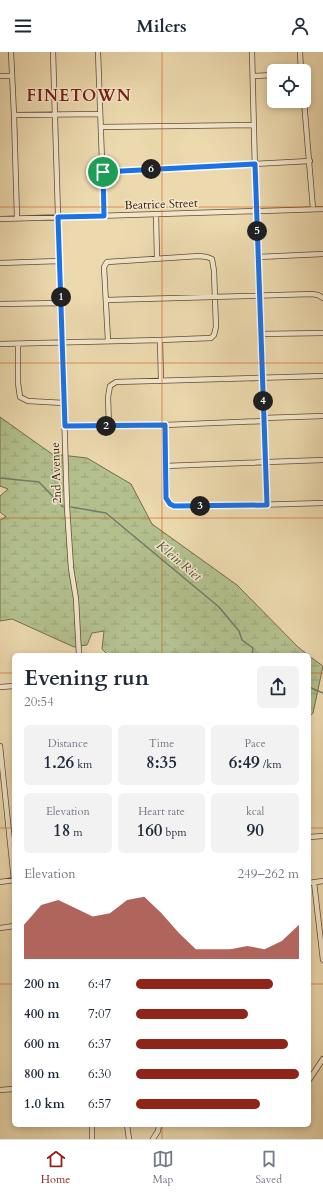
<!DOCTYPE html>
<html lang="en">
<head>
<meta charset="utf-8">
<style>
  :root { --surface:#fff; --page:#f2f2f3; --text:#1f2937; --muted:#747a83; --line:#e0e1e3; --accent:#8f2418 }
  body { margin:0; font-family:Cardo,serif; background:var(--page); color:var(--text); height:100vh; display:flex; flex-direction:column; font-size:15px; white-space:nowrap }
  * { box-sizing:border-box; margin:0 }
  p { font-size:13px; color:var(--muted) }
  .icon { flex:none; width:22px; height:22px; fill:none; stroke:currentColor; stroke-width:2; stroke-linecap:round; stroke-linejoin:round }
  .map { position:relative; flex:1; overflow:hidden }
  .drawer { position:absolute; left:12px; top:601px; width:299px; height:474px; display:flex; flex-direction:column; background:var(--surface); border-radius:6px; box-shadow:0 2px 6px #0003 }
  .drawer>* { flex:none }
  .controls { position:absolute; left:267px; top:12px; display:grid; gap:8px }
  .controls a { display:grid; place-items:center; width:44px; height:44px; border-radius:6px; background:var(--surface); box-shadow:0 2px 6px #0003; font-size:20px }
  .pin { position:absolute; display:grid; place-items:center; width:34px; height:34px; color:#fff; margin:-17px; border:2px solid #fff; border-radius:50%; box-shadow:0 1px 4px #0007 }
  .km { position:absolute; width:20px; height:20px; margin:-10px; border-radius:50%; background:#222; color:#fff; font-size:11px; line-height:20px; text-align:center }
  .round { display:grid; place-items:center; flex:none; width:42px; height:42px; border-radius:6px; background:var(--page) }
  .overview { display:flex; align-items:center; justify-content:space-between; height:68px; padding:0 12px }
  h1 { font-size:22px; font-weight:700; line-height:30px }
  .figures { display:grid; grid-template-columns:repeat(3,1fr); gap:6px; height:68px; padding:4px 12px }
  .figures div { display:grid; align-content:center; border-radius:6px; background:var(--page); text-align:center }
  .figures b { font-size:17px; font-weight:700 }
  .figures small { font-size:11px; font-weight:400 }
  .figures p { font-size:11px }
  .chart { height:112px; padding:8px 12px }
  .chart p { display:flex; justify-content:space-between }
  .chart svg { width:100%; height:72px; margin-top:4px; fill:var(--accent); opacity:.7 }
  ul { padding:0 12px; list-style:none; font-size:13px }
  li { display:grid; grid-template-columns:64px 48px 1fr; align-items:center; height:30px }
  li i { height:10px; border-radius:5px; background:var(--accent) }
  header { display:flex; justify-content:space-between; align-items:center; height:52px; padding:0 12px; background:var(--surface); font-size:18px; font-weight:700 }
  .dock { display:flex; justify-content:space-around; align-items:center; height:56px; border-top:1px solid var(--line); background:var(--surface); font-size:11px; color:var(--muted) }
  .dock a { display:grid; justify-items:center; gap:2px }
  .dock .active { color:var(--accent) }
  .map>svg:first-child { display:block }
  .wetland { fill:url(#wetland-marsh); stroke:#726f4f }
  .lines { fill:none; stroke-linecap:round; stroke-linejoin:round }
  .stream { stroke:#6f7c6b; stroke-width:1.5 }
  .street-casing { stroke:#5f4d38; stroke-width:6 }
  .street { stroke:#f3e6ca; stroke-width:4.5 }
  .route-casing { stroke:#fff; stroke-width:8 }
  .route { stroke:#1a73e8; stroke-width:5 }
  .grid { fill:none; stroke:#cc500d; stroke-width:1; stroke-opacity:0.55 }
  .labels { text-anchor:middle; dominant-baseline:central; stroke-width:3; stroke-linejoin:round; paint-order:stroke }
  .street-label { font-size:12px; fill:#301e10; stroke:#f3e6ca }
  .water-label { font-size:13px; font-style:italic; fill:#504d3e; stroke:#f3e6ca }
  .district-label { font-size:16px; font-weight:bold; letter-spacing:1px; fill:#7a1f14; stroke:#f3e6ca }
</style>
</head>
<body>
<header><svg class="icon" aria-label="menu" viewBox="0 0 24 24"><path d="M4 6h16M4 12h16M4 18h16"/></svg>Milers<svg class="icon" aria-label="person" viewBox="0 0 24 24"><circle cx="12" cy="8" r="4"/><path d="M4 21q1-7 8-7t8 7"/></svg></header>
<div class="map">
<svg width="323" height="1087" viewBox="0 0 323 1087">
  <defs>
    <pattern id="wetland-marsh" width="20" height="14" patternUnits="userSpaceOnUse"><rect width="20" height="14" fill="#b3c08e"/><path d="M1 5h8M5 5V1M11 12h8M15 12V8" fill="none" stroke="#9aa579"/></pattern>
  </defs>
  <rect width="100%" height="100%" fill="#ecd9ae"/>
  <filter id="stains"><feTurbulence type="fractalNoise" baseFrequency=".005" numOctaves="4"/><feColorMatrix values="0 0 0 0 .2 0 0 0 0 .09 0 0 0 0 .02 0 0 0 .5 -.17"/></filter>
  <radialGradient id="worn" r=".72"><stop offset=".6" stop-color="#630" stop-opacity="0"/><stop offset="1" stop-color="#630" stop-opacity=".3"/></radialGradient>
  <path class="wetland" d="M0,365L52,402L87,406L131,432L152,472L237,533L298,595L308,603H108L102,597L104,579L92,581L87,593L74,595L12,567L0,569V468L6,465L0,460V444L8,437L0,434Z
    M309,604L323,614L313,661L309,665Z"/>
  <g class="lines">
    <path class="stream" d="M0,426L39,430L63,455
      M71,455L106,461L219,555L239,579L242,588L253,596L252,603
      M309,635L323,641"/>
    <defs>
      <path id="street" d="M11,0L14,63L17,166
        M53,0L67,455L71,516L76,547L79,603
        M98,0L104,164
        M252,0L256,159L267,453
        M300,0L301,19
        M0,24H12
        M253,24L274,23
        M304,49L313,157
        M14,63L100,62
        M101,75L254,73
        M103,120L310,109
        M156,162L157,206
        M0,167L323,157
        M258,205L323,202
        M0,211L59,209
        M106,248L312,242L318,243L323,246
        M0,252L61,251
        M261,282L323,281
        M160,288L161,328
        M0,292L160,288L211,286L214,283L216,275L214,219L212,207L207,205L199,204L107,210L104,215L108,289
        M18,292V331L20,345L28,349L64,351
        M264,366L323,364
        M165,373L167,446L170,452L181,455L323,451
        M65,374L165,373L264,369
        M109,374L108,345L110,334L116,330L323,324
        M165,414L323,408
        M0,635L14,634
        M0,694L14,828L0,830
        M309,785L323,784
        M314,830L323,908
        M309,831L323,829
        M0,876L14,874
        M309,1028L323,1007
        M0,1038L14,1037
        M92,1073V1087
        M127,1073L129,1087
        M153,1087L158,1079L159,1073"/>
    </defs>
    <use href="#street" class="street-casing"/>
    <use href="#street" class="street"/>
  </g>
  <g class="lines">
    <defs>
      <path id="route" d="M255,112L267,453L174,454L170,452L166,446L165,373L65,374L58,165L104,164L103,120Z"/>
    </defs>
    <use href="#route" class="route-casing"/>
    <use href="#route" class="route"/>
  </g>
  <path class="grid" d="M162,0V603M0,155H323M0,311H323M0,466H323M0,621H14M309,621H323M0,776H14M309,776H323M0,932H14M309,932H323M162,1073V1087"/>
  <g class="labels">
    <g class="street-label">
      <text transform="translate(161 152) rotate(-2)">Beatrice Street</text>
      <text transform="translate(56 421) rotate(-92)">2nd Avenue</text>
    </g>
    <g class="water-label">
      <text transform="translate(179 509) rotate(40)">Klein Riet</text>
    </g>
    <g class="district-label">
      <text x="79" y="44">FINETOWN</text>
    </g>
  </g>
  <rect width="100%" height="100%" filter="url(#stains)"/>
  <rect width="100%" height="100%" fill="url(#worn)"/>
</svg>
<div class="controls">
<a><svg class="icon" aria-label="locate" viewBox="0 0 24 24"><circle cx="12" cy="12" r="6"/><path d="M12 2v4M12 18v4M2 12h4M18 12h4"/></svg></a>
</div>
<div class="pin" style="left:103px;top:120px;background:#1e9e55"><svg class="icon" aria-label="arrive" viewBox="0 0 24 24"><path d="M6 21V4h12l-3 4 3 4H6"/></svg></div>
<b class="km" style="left:61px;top:245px">1</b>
<b class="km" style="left:106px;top:374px">2</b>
<b class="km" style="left:200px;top:454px">3</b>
<b class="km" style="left:263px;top:349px">4</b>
<b class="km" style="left:257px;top:179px">5</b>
<b class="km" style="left:151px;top:117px">6</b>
<section class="drawer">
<div class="overview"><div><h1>Evening run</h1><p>20:54</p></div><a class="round"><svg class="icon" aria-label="share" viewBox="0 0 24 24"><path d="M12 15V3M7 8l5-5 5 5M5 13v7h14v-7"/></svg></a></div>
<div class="figures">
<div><p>Distance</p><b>1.26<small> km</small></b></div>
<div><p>Time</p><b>8:35</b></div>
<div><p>Pace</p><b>6:49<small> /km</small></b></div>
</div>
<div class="figures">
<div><p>Elevation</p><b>18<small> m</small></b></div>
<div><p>Heart rate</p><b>160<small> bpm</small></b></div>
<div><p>kcal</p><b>90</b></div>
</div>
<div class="chart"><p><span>Elevation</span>249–262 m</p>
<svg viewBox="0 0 160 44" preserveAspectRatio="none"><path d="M0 44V23L10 11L20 8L30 13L40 18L50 16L60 8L70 6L80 16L90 28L100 38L110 38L120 38L130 36L140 38L150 33L160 23V44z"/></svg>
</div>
<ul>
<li><b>200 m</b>6:47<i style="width:84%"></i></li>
<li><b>400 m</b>7:07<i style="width:69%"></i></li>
<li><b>600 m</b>6:37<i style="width:93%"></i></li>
<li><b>800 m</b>6:30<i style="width:100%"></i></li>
<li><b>1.0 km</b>6:57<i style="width:76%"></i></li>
</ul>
</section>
</div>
<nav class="dock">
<a class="active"><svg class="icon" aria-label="home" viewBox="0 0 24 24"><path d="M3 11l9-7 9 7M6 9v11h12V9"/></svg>Home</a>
<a><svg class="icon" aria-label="map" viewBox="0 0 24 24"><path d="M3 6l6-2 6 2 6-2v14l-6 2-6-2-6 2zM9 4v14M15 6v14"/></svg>Map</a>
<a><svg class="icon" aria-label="saved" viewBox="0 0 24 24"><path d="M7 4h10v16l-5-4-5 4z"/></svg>Saved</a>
</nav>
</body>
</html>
